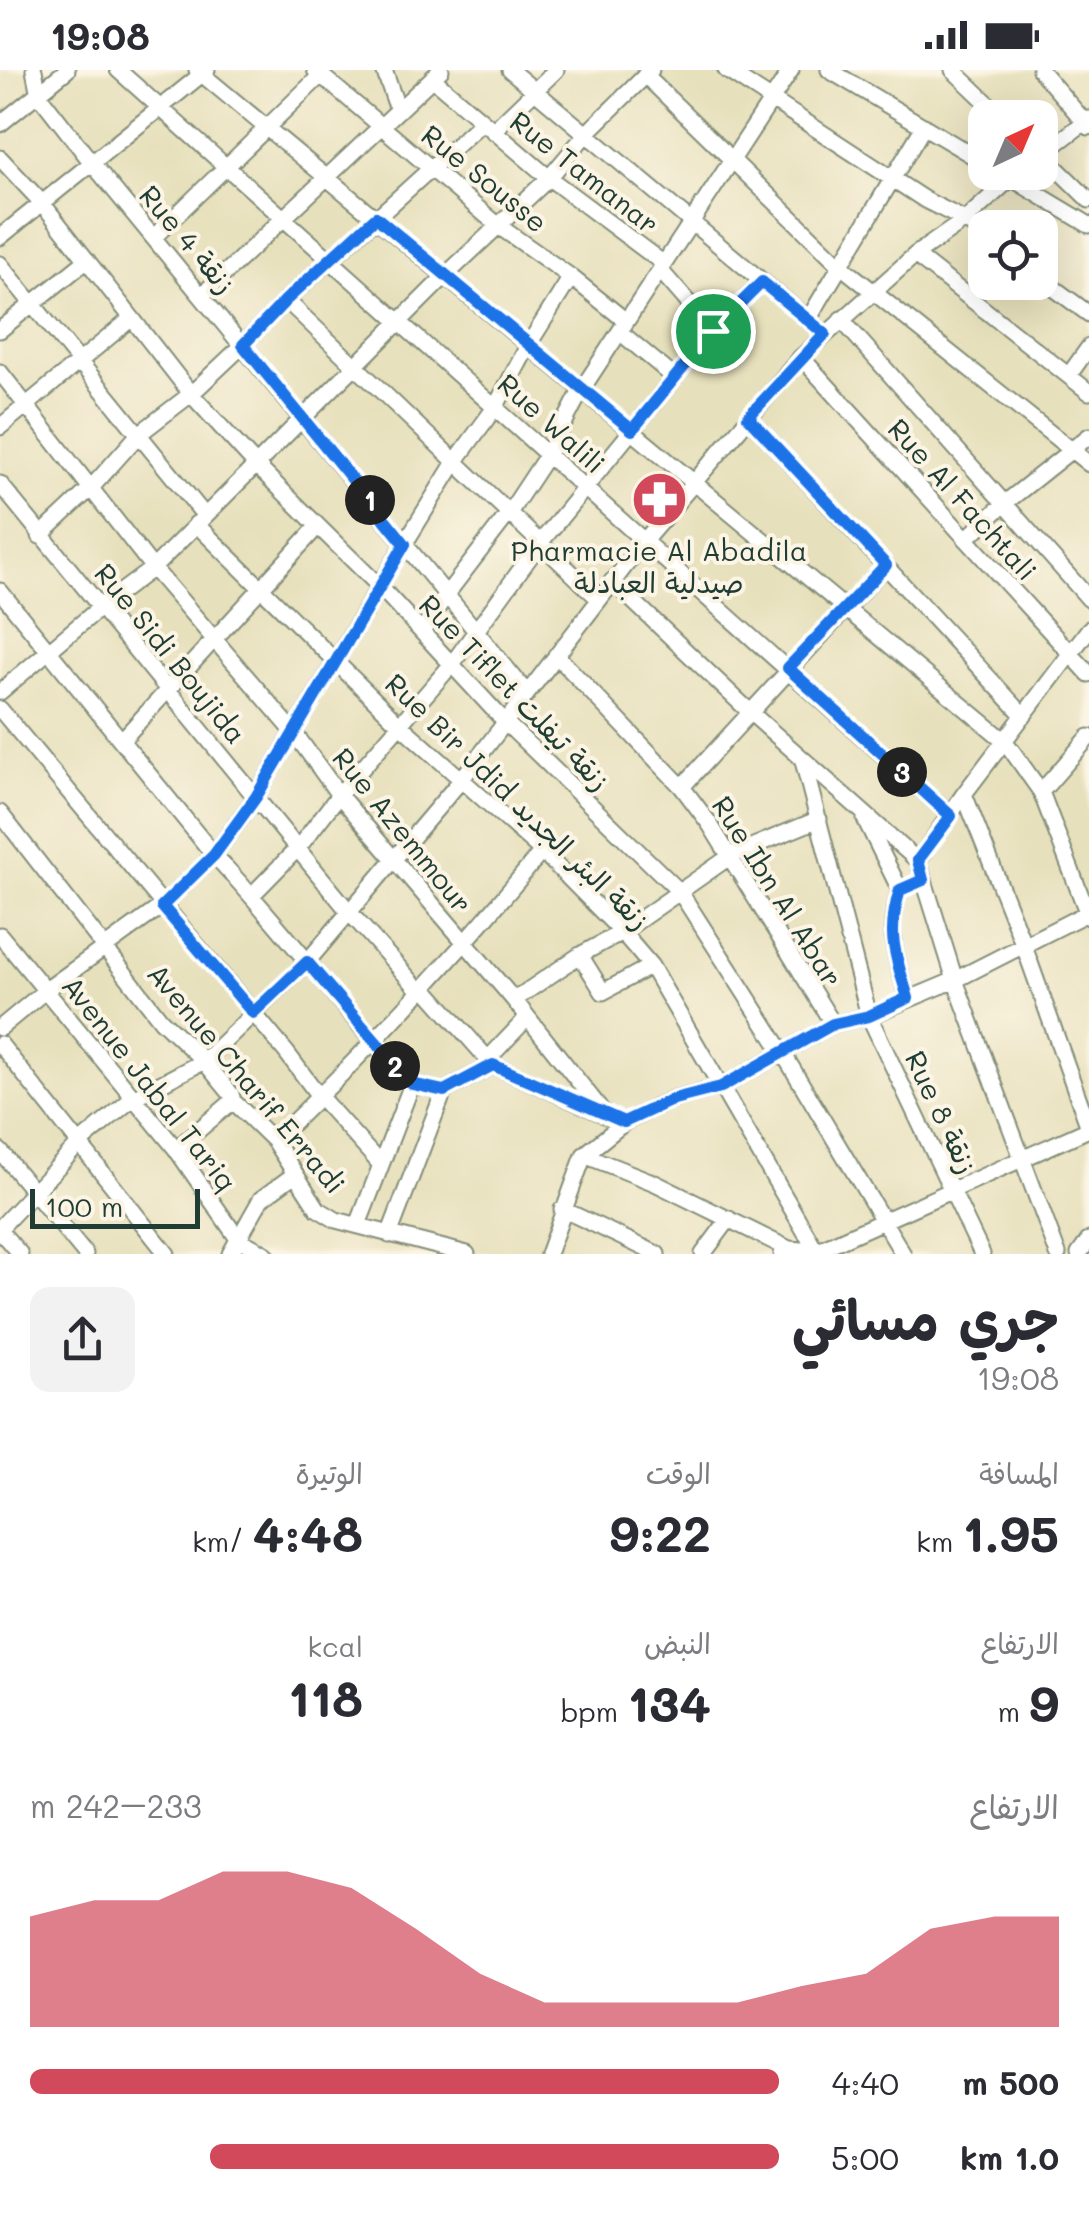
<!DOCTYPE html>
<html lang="ar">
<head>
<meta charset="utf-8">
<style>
  :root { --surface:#fff; --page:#f2f2f3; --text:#2b2b33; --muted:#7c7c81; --accent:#d1495b }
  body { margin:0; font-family:Mali,"Playpen Sans Arabic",sans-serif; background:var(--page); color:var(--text); direction:rtl; height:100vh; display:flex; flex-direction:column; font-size:38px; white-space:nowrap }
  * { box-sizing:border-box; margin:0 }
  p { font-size:32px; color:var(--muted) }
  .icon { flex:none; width:55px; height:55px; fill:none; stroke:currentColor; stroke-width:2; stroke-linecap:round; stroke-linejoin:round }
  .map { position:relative; height:1184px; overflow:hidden; direction:ltr }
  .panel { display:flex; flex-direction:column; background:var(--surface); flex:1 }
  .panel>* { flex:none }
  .needle { width:65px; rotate:44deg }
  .buttons { position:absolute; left:968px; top:30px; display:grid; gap:20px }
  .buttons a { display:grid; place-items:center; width:90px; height:90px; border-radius:20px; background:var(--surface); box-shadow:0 10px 40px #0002; font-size:50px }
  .scale { position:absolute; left:30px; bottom:25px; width:170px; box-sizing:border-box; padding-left:10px; border:5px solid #1f3d34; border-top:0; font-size:28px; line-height:35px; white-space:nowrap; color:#1f3d34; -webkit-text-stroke:8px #fcf5e5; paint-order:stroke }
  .pin { position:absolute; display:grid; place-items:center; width:85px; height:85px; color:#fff; margin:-42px; border:5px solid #fff; border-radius:50%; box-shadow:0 2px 10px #0007 }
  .km { position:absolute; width:50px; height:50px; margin:-25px; border-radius:50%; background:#222; color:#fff; font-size:28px; line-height:50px; text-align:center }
  .round { display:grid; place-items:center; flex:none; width:105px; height:105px; border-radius:20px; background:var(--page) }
  .head { display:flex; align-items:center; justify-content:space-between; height:170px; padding:0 30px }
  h1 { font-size:55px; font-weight:700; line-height:75px }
  .metrics { display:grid; grid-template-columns:repeat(3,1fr); gap:15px; height:170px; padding:10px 30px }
  .metrics div { display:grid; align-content:center }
  .metrics b { font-size:50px; font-weight:700 }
  .metrics small { font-size:28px; font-weight:400 }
  .metrics p { font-size:28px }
  .chart { height:280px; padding:20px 30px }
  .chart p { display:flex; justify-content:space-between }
  .chart svg { width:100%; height:180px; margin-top:10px; fill:var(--accent); opacity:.7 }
  ul { padding:0 30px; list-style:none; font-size:32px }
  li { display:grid; grid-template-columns:160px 120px 1fr; align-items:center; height:75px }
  li i { height:25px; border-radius:12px; background:var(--accent) }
  .status { display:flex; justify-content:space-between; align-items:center; height:70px; padding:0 50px; background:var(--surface); direction:ltr }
  .status svg { height:28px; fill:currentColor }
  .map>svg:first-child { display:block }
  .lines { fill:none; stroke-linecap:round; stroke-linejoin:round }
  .minor-casing { stroke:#838e78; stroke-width:19 }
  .minor { stroke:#fff; stroke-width:15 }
  .route-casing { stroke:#fff; stroke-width:20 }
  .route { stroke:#1a73e8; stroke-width:12 }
  .labels { text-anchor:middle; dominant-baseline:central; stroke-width:8; stroke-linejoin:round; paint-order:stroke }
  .street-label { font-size:28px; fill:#1f3d34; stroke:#fcf5e5 }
  .poi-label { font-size:28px; fill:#1f3d34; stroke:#fcf5e5 }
</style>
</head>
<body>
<div class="status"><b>19:08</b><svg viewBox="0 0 49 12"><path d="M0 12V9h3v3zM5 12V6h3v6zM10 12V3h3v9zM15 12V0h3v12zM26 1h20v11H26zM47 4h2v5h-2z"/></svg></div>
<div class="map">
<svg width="1089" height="1184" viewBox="0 0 1089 1184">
  <rect width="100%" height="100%" fill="#fcf5e5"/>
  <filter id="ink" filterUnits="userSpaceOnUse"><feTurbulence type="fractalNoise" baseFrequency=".01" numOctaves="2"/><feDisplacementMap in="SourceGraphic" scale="20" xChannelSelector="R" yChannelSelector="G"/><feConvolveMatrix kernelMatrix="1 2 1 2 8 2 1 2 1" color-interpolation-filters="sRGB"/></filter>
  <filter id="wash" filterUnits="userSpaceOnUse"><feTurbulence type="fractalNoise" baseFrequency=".0048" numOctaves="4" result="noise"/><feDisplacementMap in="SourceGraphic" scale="40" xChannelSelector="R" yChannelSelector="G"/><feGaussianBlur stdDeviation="2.25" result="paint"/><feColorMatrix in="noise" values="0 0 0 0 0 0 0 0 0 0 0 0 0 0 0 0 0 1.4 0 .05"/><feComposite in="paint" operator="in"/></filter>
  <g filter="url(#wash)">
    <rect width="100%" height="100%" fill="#e7e0bc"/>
  </g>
  <g filter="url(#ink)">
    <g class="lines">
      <defs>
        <path id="minor" d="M34,0L39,25L92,93L526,622
          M118,0L951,746
          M197,0L1005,671L1041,722L1089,847
          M315,0L500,157L571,207L626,251
          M384,0L398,40
          M510,0L825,264
          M726,0L925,130L965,150L985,165
          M829,0L985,93
          M953,0L1003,48
          M1040,0L1089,57
          M645,5L841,196L1089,394
          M432,8L549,108L664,194
          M0,54L67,0
          M493,61L556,0
          M1040,82L1089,130
          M1040,86L1089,49
          M0,88L43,134L191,324L256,395L381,518L505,652L680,822L783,983L903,1184
          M1001,102L1089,155
          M0,167L207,0
          M154,167L321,5
          M915,185L1089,322
          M0,194L205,446
          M660,200L713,261
          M1040,208L1089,244
          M202,225L441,0
          M286,230L599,529
          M841,249L1089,529
          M808,250L924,56
          M0,260L87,190
          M620,262L675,308
          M801,287L1089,604
          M0,302L153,498L293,661L339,725L514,930L606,1046L625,1052
          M1069,305L1089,277
          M748,347L1024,646
          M0,357L132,248
          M0,414L350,843L420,921
          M196,454L399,654L542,781L622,862L651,896L818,1184
          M40,466L91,418L139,364L191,324L243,275L286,230L481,53
          M966,469L1005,433L1089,366
          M612,511L751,643L918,791L955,910L1058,1184
          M0,521L214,785C284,858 343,940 412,1014
          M422,562L446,525L509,443L548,384L582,319L791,0
          M556,585L682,717L709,753L833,954
          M0,622L102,536L153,498L446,205L549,108L586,64L651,0
          M0,639L286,982L319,1026L381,1095
          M122,670L317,457
          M803,691L869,946L982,1184
          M682,717L886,495
          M1041,722L1089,667
          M964,724L1024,876L1089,1058
          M0,743L161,950L204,991L231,1024L233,1031L274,1071L318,1139L336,1150L467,1184
          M865,749L900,820C885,865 896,885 908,929
          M918,791L964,724L1089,559
          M252,825L298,778L339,725L452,594L540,473L713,261L762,212
          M0,865L176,1079L238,1169L266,1184
          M580,885L603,922L651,896
          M424,917L493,995L603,1044
          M514,930L580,885L622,862L732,785L819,749
          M0,958L46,920L162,836L214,785L256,727L405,473L455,392L496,336L529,274L571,207
          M0,974L167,1184
          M488,989L527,948
          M412,1014L444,1021L493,995
          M274,1071C370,978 458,885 542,781
          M176,1079L233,1031
          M0,1081L85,1184
          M584,1085L655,1113L789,1179
          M562,1139L657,1184
          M358,1155L412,1014
          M0,1158L81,1072L133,1028L204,991L307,892L461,710L645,470L801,287L915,185L965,150L1018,102
          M0,1161L20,1184
          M389,1165L444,1021
          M230,1184L261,1129L295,1104
          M548,1184L584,1085L625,1052L673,1029L721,1017L833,954L869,946L955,910L1089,842
          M703,1184L729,1149
          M782,1184L789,1179L816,1181L1089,1059
          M1079,1184L1089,1170"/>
      </defs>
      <use href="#minor" class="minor-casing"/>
      <use href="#minor" class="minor"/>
    </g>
  </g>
  <g class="lines" filter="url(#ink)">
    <defs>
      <path id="route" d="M376,147L632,360L713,261L762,212L825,264L748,347L886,495L788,598L951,746L918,790L923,810L900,820C886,865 895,884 908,928L869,946L833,954L721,1017L674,1029L624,1052L493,995L444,1021L412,1014L307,892L253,943L162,836L214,785L256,727L405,474L243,275L286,230Z"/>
    </defs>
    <use href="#route" class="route-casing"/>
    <use href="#route" class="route"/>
  </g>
  <defs>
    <symbol id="pharmacy-disc" viewBox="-11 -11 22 22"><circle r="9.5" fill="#d1495b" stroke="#fcf5e5"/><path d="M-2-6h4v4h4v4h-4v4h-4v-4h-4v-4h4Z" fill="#fff"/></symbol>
  </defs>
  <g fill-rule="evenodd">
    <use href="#pharmacy-disc" x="628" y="398" width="63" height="63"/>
  </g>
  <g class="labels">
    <g class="street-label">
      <text transform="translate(585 102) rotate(38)">Rue Tamanar</text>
      <text transform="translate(485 108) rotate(39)">Rue Sousse</text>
      <text transform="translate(188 169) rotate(50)">Rue 4 زنقة</text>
      <text transform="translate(552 353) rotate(42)">Rue Walili</text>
      <text transform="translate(963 429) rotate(48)">Rue Al Fachtali</text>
      <text transform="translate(171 583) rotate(51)">Rue Sidi Boujida</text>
      <text transform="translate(515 622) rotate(46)">Rue Tiflet زنقة تيفلت</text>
      <text transform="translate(518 731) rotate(44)">Rue Bir Jdid زنقة البئر الجديد</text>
      <text transform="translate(403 760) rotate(51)">Rue Azemmour</text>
      <text transform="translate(778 821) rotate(58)">Rue Ibn Al Abar</text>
      <text transform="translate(247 1008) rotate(50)">Avenue Charif Erradi</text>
      <text transform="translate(150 1013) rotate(52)">Avenue Jabal Tariq</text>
      <text transform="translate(942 1042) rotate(65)">Rue 8 زنقة</text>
    </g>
    <g class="poi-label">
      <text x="659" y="480">Pharmacie Al Abadila<tspan x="659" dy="32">صيدلية العبادلة</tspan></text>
    </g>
  </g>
</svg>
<div class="buttons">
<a><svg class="needle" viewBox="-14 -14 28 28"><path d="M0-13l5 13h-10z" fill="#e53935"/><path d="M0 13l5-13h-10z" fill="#7c7c81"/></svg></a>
<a><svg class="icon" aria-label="locate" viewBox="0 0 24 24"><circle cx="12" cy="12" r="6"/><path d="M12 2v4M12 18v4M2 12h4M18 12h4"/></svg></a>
</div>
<div class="scale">100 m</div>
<div class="pin" style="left:713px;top:261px;background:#1e9e55"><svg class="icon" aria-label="arrive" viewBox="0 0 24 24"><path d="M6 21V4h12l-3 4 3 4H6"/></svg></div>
<b class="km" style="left:370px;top:430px">1</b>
<b class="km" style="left:395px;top:996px">2</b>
<b class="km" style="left:902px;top:702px">3</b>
</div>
<section class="panel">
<div class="head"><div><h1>جري مسائي</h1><p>19:08</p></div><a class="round"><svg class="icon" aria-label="share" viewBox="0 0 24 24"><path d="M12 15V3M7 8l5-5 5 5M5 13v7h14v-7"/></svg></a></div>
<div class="metrics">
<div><p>المسافة</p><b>1.95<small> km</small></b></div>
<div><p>الوقت</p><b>9:22</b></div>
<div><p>الوتيرة</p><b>4:48<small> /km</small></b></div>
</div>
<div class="metrics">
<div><p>الارتفاع</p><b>9<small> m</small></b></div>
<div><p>النبض</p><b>134<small> bpm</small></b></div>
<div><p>kcal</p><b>118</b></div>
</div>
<div class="chart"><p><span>الارتفاع</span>233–242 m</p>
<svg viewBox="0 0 160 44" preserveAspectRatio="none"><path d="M0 44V17L10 13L20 13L30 6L40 6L50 10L60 20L70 31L80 38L90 38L100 38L110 38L120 34L130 31L140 20L150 17L160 17V44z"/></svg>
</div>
<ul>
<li><b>500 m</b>4:40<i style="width:100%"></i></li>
<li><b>1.0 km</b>5:00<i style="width:76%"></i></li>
</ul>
</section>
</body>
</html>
